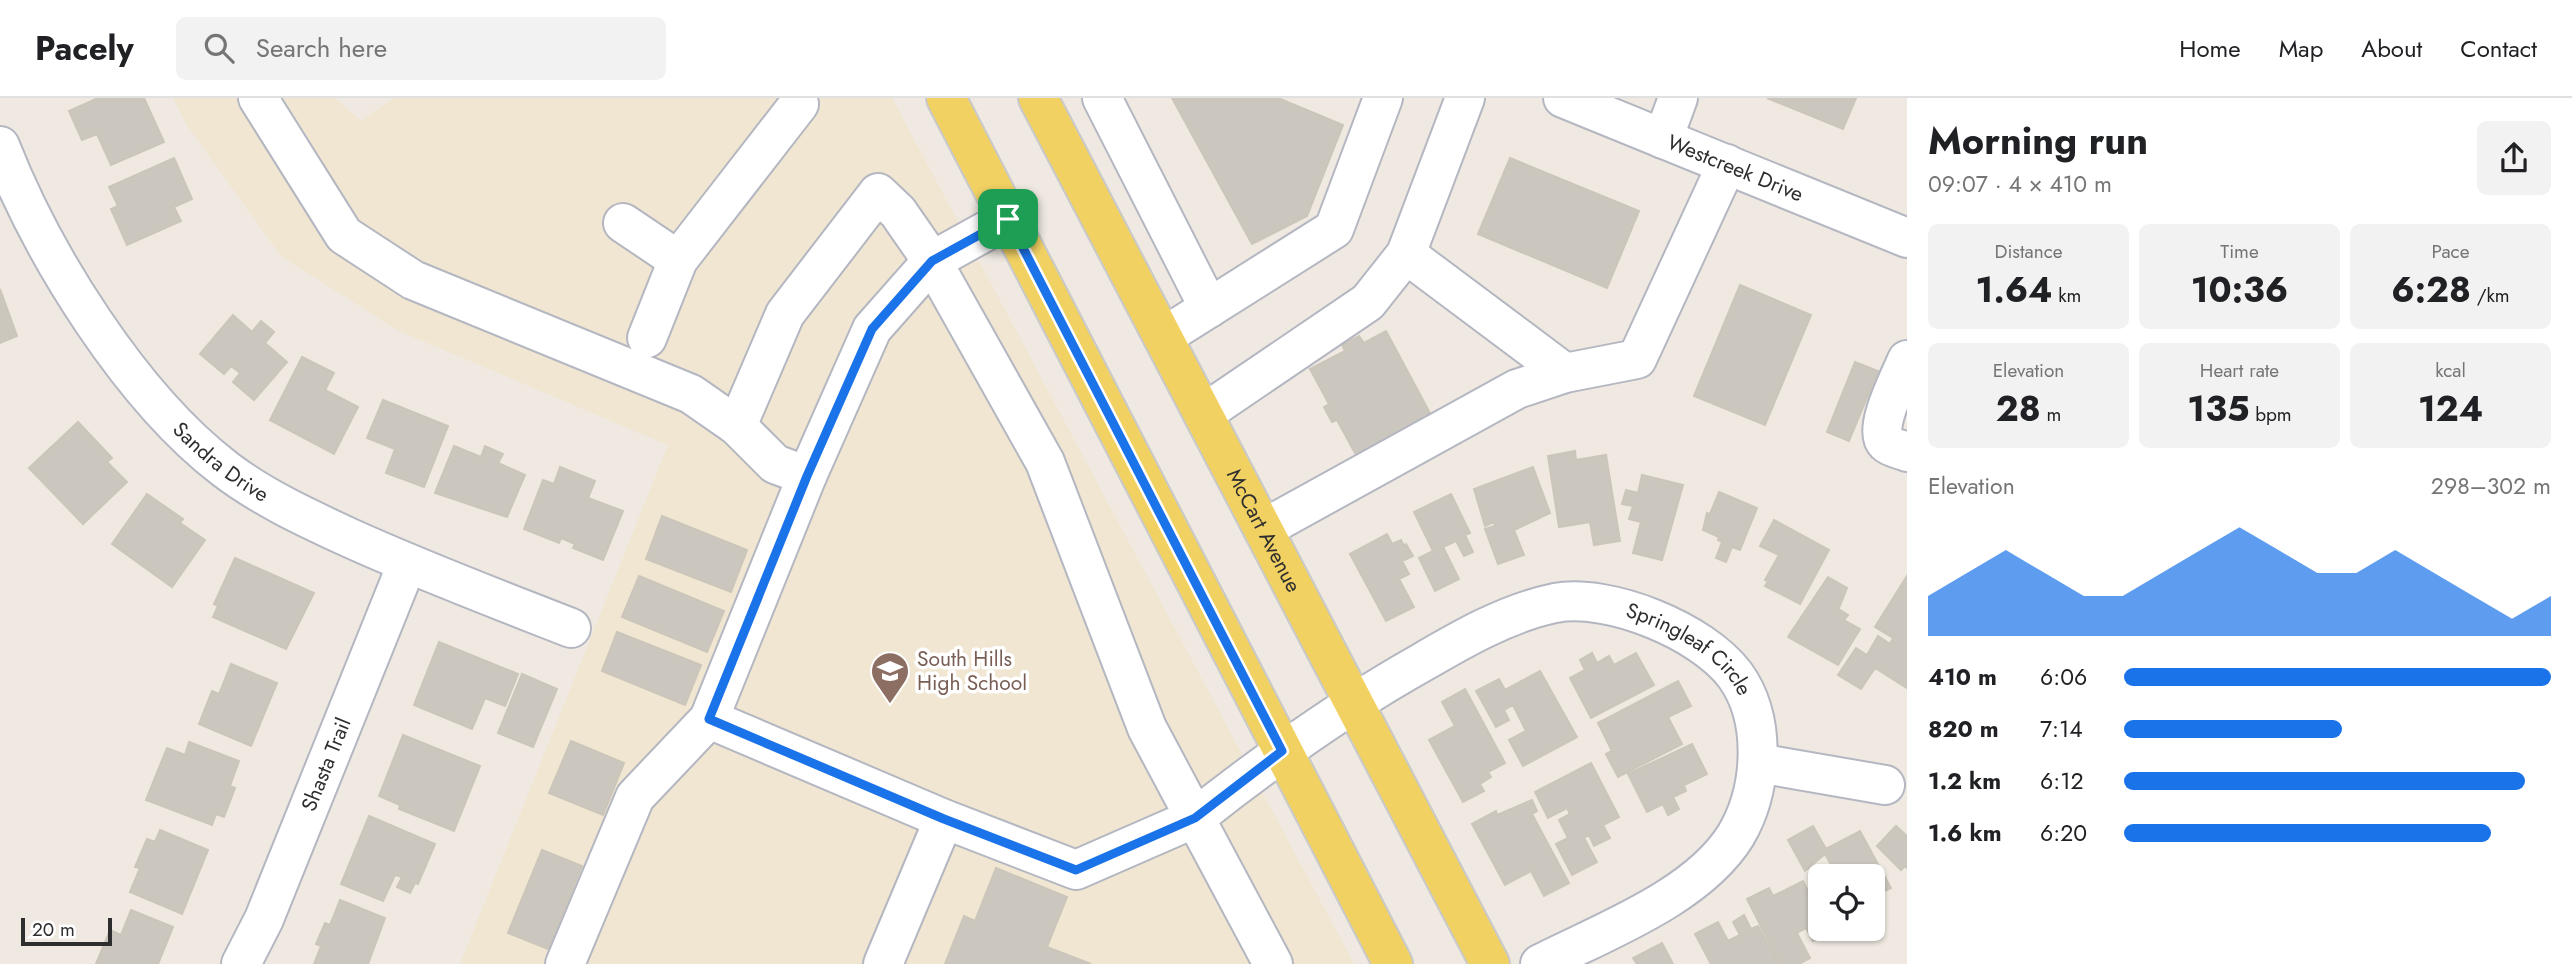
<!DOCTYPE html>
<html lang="en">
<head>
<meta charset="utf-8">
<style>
  :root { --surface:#fff; --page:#f2f2f2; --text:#202124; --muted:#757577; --line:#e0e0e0; --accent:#1a73e8 }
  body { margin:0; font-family:Jost,sans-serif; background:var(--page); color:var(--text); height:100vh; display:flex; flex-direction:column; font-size:26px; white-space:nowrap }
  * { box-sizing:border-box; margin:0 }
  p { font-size:23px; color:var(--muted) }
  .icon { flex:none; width:38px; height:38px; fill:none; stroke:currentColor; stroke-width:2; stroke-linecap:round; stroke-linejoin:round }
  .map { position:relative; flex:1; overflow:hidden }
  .side { display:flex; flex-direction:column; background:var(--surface); width:665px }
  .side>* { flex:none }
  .controls { position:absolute; left:1808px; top:766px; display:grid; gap:14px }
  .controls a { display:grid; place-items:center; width:77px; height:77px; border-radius:10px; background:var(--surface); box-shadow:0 2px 5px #0004; font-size:35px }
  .scale { position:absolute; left:21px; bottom:18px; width:91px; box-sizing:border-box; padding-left:7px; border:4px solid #2e2e2e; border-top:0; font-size:19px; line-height:24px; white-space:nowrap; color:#2e2e2e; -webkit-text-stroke:5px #fff; paint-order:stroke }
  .pin { position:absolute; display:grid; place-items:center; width:60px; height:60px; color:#fff; margin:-30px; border-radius:14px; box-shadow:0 4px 10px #0006 }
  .round { display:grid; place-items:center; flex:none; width:74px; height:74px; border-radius:10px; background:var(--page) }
  .overview { display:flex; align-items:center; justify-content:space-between; height:119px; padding:0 21px }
  h1 { font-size:38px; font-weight:700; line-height:52px }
  .metrics { display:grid; grid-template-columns:repeat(3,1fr); gap:10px; height:119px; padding:7px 21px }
  .metrics div { display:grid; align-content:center; border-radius:10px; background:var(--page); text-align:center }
  .metrics b { font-size:35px; font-weight:700 }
  .metrics small { font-size:19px; font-weight:400 }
  .metrics p { font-size:19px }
  .chart { height:196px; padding:14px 21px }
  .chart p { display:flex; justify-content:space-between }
  .chart svg { width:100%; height:126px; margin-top:7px; fill:var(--accent); opacity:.7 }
  ul { padding:0 21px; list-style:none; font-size:23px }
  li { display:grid; grid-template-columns:112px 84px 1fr; align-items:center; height:52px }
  li i { height:18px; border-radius:9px; background:var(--accent) }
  header { display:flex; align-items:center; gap:42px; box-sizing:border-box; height:98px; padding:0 35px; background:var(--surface); border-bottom:2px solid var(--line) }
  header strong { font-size:33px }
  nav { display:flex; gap:38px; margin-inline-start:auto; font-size:24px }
  .search { width:490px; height:63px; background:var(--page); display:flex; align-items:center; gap:18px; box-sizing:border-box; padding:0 24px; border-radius:10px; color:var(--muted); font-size:26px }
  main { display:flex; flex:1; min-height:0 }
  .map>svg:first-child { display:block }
  .education { fill:#f0e6d1 }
  .building { fill:#cbc7bf; stroke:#cbc5ba; stroke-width:2 }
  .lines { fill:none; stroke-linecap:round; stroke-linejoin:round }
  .minor-casing { stroke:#b4b7c1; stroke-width:42 }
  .major-casing { stroke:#c9c9c9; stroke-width:42 }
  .minor { stroke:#fff; stroke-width:38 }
  .major { stroke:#f2d163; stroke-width:38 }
  .route-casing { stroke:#fff; stroke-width:14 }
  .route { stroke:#1a73e8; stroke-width:9 }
  .labels { text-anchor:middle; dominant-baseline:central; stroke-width:7; stroke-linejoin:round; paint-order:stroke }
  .street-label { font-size:21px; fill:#2e2e2e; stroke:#fff }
  .education-label { font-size:21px; fill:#785e54; stroke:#fff; text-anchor:start }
</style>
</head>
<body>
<header>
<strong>Pacely</strong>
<div class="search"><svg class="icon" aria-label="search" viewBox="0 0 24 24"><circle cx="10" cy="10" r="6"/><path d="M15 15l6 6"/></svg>Search here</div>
<nav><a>Home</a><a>Map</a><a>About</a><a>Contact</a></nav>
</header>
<main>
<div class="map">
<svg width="1907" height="866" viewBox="0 0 1907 866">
  <rect width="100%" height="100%" fill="#efe9e1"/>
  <path class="education" d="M173,0H335L361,23L394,0H892L1354,866H460L668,347L399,233L281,158L186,26Z"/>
  <path class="building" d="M98,0H144L164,44L111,67L97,36L82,42L69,13Z
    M1172,0H1278L1343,27L1307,118L1252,146Z
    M1767,0H1856L1843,31Z
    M174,60L192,101L174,109L181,123L127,147L111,111L118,108L109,89Z
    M1510,60L1639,113L1607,190L1478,136Z
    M1740,187L1811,217L1765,327L1694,298Z
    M0,191L17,238L0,245Z
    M233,217L252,234L261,223L274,234L265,245L287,264L254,302L233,284L240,275L231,268L224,276L200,256Z
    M1386,233L1431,317L1356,357L1337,322L1332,324L1324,309L1329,306L1310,271L1345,253L1342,247L1359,238L1364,245Z
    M302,259L334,275L325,292L358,309L334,356L270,322Z
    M1855,264L1878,273L1849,343L1827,334Z
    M383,302L448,328L424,389L386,375L395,351L367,340Z
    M78,324L112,360L107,364L127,384L83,426L29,370Z
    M454,348L481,359L485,348L503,356L498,365L525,377L507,419L435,395Z
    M1575,353L1576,362L1606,357L1620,443L1594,447L1590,424L1559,429L1548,358Z
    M560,369L595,383L588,400L623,413L603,462L573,450L575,446L561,440L559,445L524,431L543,382L554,386Z
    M1533,369L1550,415L1514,432L1524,457L1498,466L1485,431L1495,428L1494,424L1485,428L1474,391Z
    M1642,377L1683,387L1662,462L1633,455L1641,424L1629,421L1633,408L1622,406L1626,392L1638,395Z
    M1719,394L1757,410L1740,452L1732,449L1726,464L1716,460L1722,444L1718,442L1719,439L1703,432L1707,415L1710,416Z
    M147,396L183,421L180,425L205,442L172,489L112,446Z
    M1451,396L1470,435L1465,437L1473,454L1464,458L1456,443L1443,449L1459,481L1435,493L1419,460L1433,453L1414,414Z
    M662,418L747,452L731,494L646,461Z
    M1774,422L1829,452L1800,506L1765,488L1768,483L1765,482L1779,457L1760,448Z
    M1387,436L1392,446L1401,442L1404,448L1406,446L1413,458L1402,463L1409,476L1399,481L1414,509L1386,523L1350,456Z
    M235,460L314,495L286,551L213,519L218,508L214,506Z
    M639,478L724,513L707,554L622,519Z
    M1907,478V590L1875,570L1861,591L1838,577L1856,550L1867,557L1878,538L1890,546L1893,540L1875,529Z
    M1828,479L1847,490L1837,515L1840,512L1848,517L1844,522L1860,531L1838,567L1788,539Z
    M617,534L701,567L685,607L602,573Z
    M439,544L518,576L505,608L485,600L472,631L414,607Z
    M1592,555L1597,565L1609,558L1614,567L1636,555L1654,587L1591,620L1570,580L1585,572L1580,562Z
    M231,566L277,585L251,648L199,626L212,593L219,596Z
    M1540,573L1577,639L1523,668L1509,642L1526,633L1513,607L1504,612L1509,622L1496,629L1476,593L1499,581L1505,592Z
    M522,576L557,591L533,649L498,635Z
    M1678,583L1691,608L1668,619L1682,646L1618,679L1606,656L1612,653L1598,625Z
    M1465,591L1505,665L1488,674L1491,679L1480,686L1484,693L1463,704L1429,642L1455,628L1442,604Z
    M403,637L480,668L454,733L399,711L400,707L379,698Z
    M571,643L624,665L603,717L549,695Z
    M189,644L239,663L230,688L235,690L224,719L216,716L212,727L146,702L167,650L185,657Z
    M1692,646L1707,676L1684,687L1686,693L1673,699L1679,711L1668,717L1663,706L1647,714L1628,676Z
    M1591,665L1619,719L1603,727L1610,740L1594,748L1589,737L1584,740L1597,764L1572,777L1556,746L1568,740L1559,722L1570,716L1567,710L1548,720L1535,694Z
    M1532,702L1537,713L1532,716L1569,785L1544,798L1531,773L1505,787L1472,726L1496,713L1497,717Z
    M369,718L435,746L418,786L415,785L410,795L397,789L402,779L395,777L383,803L341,786Z
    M1813,728L1826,751L1860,733L1891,790L1872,799V779H1838L1825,756L1805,773L1788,742Z
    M1896,728L1907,738V770L1905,768L1901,772L1877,748Z
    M160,732L208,752L182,816L130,794L140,770L135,769L147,741L155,744Z
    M542,752L582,768L548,851L508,835Z
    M996,770L1067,799L1047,849L1091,866H945L964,818L975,823Z
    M1803,783L1820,817V831H1827L1829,834L1813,843L1806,830L1797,835L1810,860L1799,866H1780L1747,801L1769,790L1773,798Z
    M340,802L385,820L368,866H314L321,848L316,846L325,825L330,827Z
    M131,812L173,829L158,866H96L110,832L121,837Z
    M1744,817L1751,831L1758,828L1778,866H1711L1695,836L1718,824L1728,843L1740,837L1733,824Z
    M1662,845L1673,866H1637L1633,860Z"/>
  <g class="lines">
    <defs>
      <g id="minor">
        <path d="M258,0L344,137L413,182L691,296L737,328L775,366L807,378L709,621L635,699L565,866"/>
        <path d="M1102,0L1209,210"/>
        <path id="s1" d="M1563,0L1907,140"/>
        <path d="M1663,41L1678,0"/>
        <path id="s2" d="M0,48C43,158 131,299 225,371C263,400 307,420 350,440C423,473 497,501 571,530"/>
        <path d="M623,125L678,162"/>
        <path d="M1406,156L1565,275"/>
        <path d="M1163,239L1334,131L1383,0"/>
        <path d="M647,240L678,162L799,6"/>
        <path d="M1907,262C1900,279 1872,332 1886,345C1891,350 1901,351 1907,354"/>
        <path d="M1203,316L1368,204L1406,156L1465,0"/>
        <path d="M807,378L872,231L932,163L1008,121"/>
        <path d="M1263,431L1517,291L1565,275L1637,261L1727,66"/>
        <path d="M709,621L944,721L1076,772L1195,720L1147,630L1045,364L932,163L898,114L878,95L785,216L737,328"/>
        <path d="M1758,665L1885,687"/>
        <path id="s3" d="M241,866L264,821L407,466"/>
        <path d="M883,866L944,721"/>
        <path id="s4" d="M1273,866L1195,720C1267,663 1341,610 1421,565C1462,541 1507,515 1555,505C1609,495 1702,533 1735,577C1767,621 1763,691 1736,737C1698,799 1603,834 1540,866"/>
      </g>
      <g id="major">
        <path d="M946,0L1393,866"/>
        <path id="s5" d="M1038,0L1490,866"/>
      </g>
    </defs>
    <use href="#minor" class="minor-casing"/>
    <use href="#major" class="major-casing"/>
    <use href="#minor" class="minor"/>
    <use href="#major" class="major"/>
  </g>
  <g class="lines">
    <defs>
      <path id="route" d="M1008,121L1282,653L1195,720L1076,772L944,721L709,621L807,378L872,231L932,163Z"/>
    </defs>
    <use href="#route" class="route-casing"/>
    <use href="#route" class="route"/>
  </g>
  <defs>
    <symbol id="school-pin" viewBox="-11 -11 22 30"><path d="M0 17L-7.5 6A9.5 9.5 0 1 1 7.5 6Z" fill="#8d6e63" stroke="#fff"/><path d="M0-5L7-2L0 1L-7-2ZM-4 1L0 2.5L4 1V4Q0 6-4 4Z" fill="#fff"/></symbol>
  </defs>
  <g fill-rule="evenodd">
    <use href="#school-pin" x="868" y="551" width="44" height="60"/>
  </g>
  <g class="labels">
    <g class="street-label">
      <text stroke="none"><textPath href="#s1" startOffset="186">Westcreek Drive</textPath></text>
      <text stroke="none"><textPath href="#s2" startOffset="390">Sandra Drive</textPath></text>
      <text stroke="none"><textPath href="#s5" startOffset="488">McCart Avenue</textPath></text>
      <text stroke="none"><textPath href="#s4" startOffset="735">Springleaf Circle</textPath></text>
      <text stroke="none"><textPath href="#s3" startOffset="217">Shasta Trail</textPath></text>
    </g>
    <g class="education-label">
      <text x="917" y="561">South Hills<tspan x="917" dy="24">High School</tspan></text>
    </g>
  </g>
</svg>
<div class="controls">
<a><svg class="icon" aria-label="locate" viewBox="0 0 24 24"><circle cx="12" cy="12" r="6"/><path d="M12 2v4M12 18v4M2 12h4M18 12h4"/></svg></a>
</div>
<div class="scale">20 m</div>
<div class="pin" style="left:1008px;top:121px;background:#1e9e55"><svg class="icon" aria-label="arrive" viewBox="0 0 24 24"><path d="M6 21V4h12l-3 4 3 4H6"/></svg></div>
</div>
<section class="side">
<div class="overview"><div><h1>Morning run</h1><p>09:07 · 4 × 410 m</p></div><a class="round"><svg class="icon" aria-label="share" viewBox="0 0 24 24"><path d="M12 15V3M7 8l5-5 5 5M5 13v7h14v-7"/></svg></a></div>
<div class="metrics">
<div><p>Distance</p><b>1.64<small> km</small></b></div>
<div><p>Time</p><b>10:36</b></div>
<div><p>Pace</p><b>6:28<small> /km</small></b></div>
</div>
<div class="metrics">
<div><p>Elevation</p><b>28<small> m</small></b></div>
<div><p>Heart rate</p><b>135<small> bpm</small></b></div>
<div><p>kcal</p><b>124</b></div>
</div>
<div class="chart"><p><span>Elevation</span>298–302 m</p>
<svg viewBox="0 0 160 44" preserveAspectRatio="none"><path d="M0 44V30L10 22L20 14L30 22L40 30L50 30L60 22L70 14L80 6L90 14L100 22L110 22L120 14L130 22L140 30L150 38L160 30V44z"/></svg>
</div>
<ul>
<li><b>410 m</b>6:06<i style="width:100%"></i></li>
<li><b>820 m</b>7:14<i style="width:51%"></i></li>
<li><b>1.2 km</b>6:12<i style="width:94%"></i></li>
<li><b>1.6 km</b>6:20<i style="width:86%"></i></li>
</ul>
</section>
</main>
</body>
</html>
